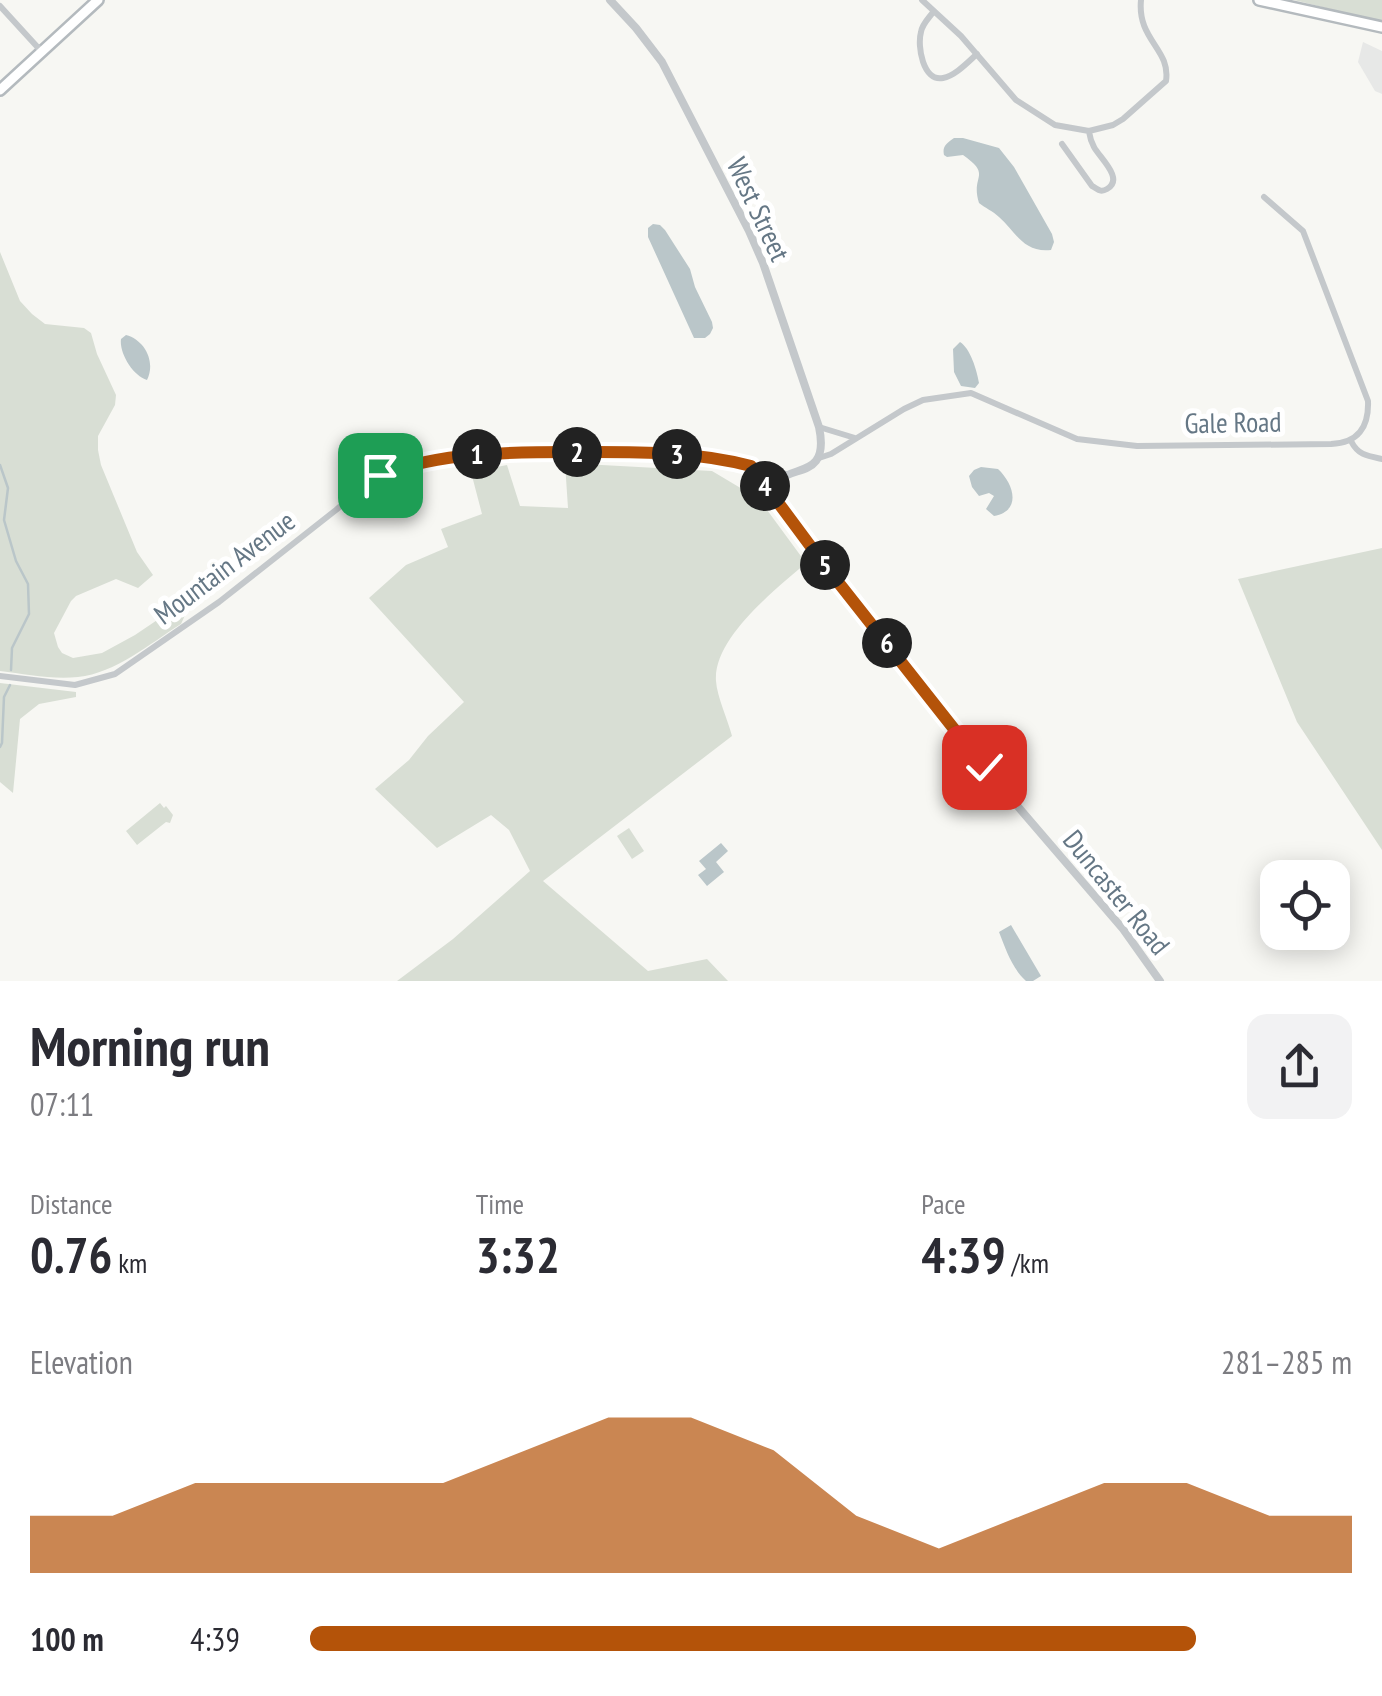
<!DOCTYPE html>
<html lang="en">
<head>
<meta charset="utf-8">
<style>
  :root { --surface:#fff; --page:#f2f2f3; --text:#2b2b33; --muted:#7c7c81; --accent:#b45309 }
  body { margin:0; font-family:"PT Sans Narrow",sans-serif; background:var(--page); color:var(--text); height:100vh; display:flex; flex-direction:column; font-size:38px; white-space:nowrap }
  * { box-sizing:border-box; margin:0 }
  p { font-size:32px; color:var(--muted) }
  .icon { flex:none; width:55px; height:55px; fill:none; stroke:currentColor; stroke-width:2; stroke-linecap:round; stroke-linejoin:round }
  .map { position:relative; height:981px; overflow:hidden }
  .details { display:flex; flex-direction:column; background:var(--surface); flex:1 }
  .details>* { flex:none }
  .fabs { position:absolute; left:1260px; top:860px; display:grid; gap:20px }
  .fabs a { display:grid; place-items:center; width:90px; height:90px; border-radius:20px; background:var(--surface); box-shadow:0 5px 25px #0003; font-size:50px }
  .pin { position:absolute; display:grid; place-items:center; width:85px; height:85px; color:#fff; margin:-42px; border-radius:20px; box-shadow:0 5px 15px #0006 }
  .km { position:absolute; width:50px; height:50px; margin:-25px; border-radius:50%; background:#222; color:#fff; font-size:28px; line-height:50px; text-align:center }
  .round { display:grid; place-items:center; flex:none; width:105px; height:105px; border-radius:20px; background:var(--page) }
  .overview { display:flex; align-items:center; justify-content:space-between; height:170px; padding:0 30px }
  h1 { font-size:55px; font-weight:800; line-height:75px }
  .metrics { display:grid; grid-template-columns:repeat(3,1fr); gap:15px; height:170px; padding:10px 30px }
  .metrics div { display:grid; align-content:center }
  .metrics b { font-size:50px; font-weight:800 }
  .metrics small { font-size:28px; font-weight:400 }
  .metrics p { font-size:28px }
  .chart { height:280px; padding:20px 30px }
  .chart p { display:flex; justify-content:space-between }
  .chart svg { width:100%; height:180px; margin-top:10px; fill:var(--accent); opacity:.7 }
  ul { padding:0 30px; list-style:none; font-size:32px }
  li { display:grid; grid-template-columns:160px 120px 1fr; align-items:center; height:75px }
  li i { height:25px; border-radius:12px; background:var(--accent) }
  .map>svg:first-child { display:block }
  .built { fill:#e7e8e7 }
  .green { fill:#d8ded4 }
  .water { fill:#bac6c9 }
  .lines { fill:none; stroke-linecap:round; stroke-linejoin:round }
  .stream { stroke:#bac6c9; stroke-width:2.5 }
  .secondary-casing { stroke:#b4babe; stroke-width:14 }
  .minor { stroke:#c4c8cb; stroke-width:6 }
  .tertiary { stroke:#c4c8cb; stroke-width:8 }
  .secondary { stroke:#fff; stroke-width:9 }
  .route-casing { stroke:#fff; stroke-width:20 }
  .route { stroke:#b45309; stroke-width:12 }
  .labels { text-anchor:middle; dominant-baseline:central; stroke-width:10; stroke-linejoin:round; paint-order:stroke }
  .street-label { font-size:28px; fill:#657785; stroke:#fff }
</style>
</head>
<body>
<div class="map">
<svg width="1382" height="981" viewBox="0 0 1382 981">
  <rect width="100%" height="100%" fill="#f7f7f3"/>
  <path class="built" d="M1363,42L1382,51V94L1375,91L1358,62Z"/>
  <path class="green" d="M1294,0H1382V22Z
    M0,252L20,301L32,314L45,324L84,328L91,333L97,354L116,395L115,405L98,436V450L101,465L137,552L153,575L138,588L116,579L76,596L71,601L54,633L58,647L62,653L73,658L102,653L135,635L175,608L183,610L186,613L181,624C149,644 116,673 78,677C53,680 25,674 0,671Z
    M565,463L712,471L759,499L806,563C776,589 713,638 716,681C717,697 728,720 732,736L543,881L648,971L707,959L728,981H397L453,939L530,871L509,830L491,815L437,848L375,789L409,760L428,736L464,702L369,598L406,565L448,547L441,529L482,514L471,472L507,465L520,506L568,508Z
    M1382,548V850L1297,722L1238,579Z
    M0,683L76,692V697L39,704L20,719L13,793L0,782Z
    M160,803L164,808L166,806L173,815L170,823L166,822L137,845L126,831Z
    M629,828L644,851L632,859L617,836Z"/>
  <path class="water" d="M954,138H963L999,148L1014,167L1052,234L1054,242L1051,250C1023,253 1016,232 999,217C993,211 985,208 979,203C970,175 993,176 963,155L947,157L944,155C942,146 947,143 954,138Z
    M653,224L660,225L665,230L690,269L695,287L712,322L713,328L710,334L705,338H694L648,237V228Z
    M126,335C145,340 156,362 147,380C133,376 119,353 121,339Z
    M960,342C970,348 977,370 979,383L975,388L961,386L954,372L953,349Z
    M981,467L998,469C1014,484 1022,511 994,516L986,509L994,496L989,493L979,496L972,487L969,476L974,470Z
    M721,843L728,851L716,862L724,872L707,886L698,875L706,869L699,861Z
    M1011,925L1041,976L1033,981H1026C1012,968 1006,950 999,932Z"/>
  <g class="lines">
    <path class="stream" d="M0,465L8,488L4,520L16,561L28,584L29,614L12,648L11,670
      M0,747L2,743L4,697L10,685"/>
    <defs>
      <path id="secondary" d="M1259,0L1382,27
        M0,90L98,0"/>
    </defs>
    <use href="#secondary" class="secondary-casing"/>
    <path class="minor" d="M922,0L961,36L1016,100L1055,125L1089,131L1113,125L1123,119L1166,81C1171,49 1137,40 1141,0
      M0,6L42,52
      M934,11C929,18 922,24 921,32C917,46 923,82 943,78C955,76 968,62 977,54
      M1062,144L1092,186C1098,189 1100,193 1107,189C1125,179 1099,157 1094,147C1090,140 1090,138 1089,131
      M819,427L855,438
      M1351,441C1358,455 1367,456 1382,459
      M819,458L831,454L904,409L923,400L971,393L1077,439L1137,446L1331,444C1358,443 1369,427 1368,401L1303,231L1264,197
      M752,467L776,502
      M0,676L75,685L115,674L219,602L336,510L363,486L381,475L405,466L490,451H606L696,454L786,474"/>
    <path class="tertiary" d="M610,0L636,28L662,62L749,231L763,263L819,427C833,493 767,452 777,503L984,767L1123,929L1160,981"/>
    <use href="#secondary" class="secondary"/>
  </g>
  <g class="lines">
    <defs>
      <path id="route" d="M380,475C445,451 513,452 581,452C638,452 695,451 751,466L823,563L984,767"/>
    </defs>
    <use href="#route" class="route-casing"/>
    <use href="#route" class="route"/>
  </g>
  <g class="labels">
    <g class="street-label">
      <text transform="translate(759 209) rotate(65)">West Street</text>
      <text transform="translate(1233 422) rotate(-1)">Gale Road</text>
      <text transform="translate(224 567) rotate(-37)">Mountain Avenue</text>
      <text transform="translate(1117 892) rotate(51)">Duncaster Road</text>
    </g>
  </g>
</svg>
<div class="fabs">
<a><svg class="icon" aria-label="locate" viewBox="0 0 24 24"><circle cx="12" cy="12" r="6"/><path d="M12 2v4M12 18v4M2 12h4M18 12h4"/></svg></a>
</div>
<div class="pin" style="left:380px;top:475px;background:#1e9e55"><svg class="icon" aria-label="arrive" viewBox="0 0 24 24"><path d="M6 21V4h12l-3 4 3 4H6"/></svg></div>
<div class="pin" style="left:984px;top:767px;background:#d93025"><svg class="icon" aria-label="check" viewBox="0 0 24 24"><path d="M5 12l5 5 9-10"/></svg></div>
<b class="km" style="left:477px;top:454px">1</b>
<b class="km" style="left:577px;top:452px">2</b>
<b class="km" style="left:677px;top:454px">3</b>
<b class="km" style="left:765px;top:486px">4</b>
<b class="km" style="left:825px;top:565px">5</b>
<b class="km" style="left:887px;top:643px">6</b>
</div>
<section class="details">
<div class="overview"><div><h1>Morning run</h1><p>07:11</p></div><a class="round"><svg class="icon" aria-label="share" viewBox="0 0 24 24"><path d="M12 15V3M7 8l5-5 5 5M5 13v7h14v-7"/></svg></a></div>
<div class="metrics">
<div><p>Distance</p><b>0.76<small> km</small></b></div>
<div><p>Time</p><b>3:32</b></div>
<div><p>Pace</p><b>4:39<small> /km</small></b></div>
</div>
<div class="chart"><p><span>Elevation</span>281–285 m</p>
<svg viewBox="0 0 160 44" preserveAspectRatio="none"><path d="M0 44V30L10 30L20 22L30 22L40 22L50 22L60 14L70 6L80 6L90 14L100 30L110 38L120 30L130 22L140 22L150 30L160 30V44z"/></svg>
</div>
<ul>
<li><b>100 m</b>4:39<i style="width:85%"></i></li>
</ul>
</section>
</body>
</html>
